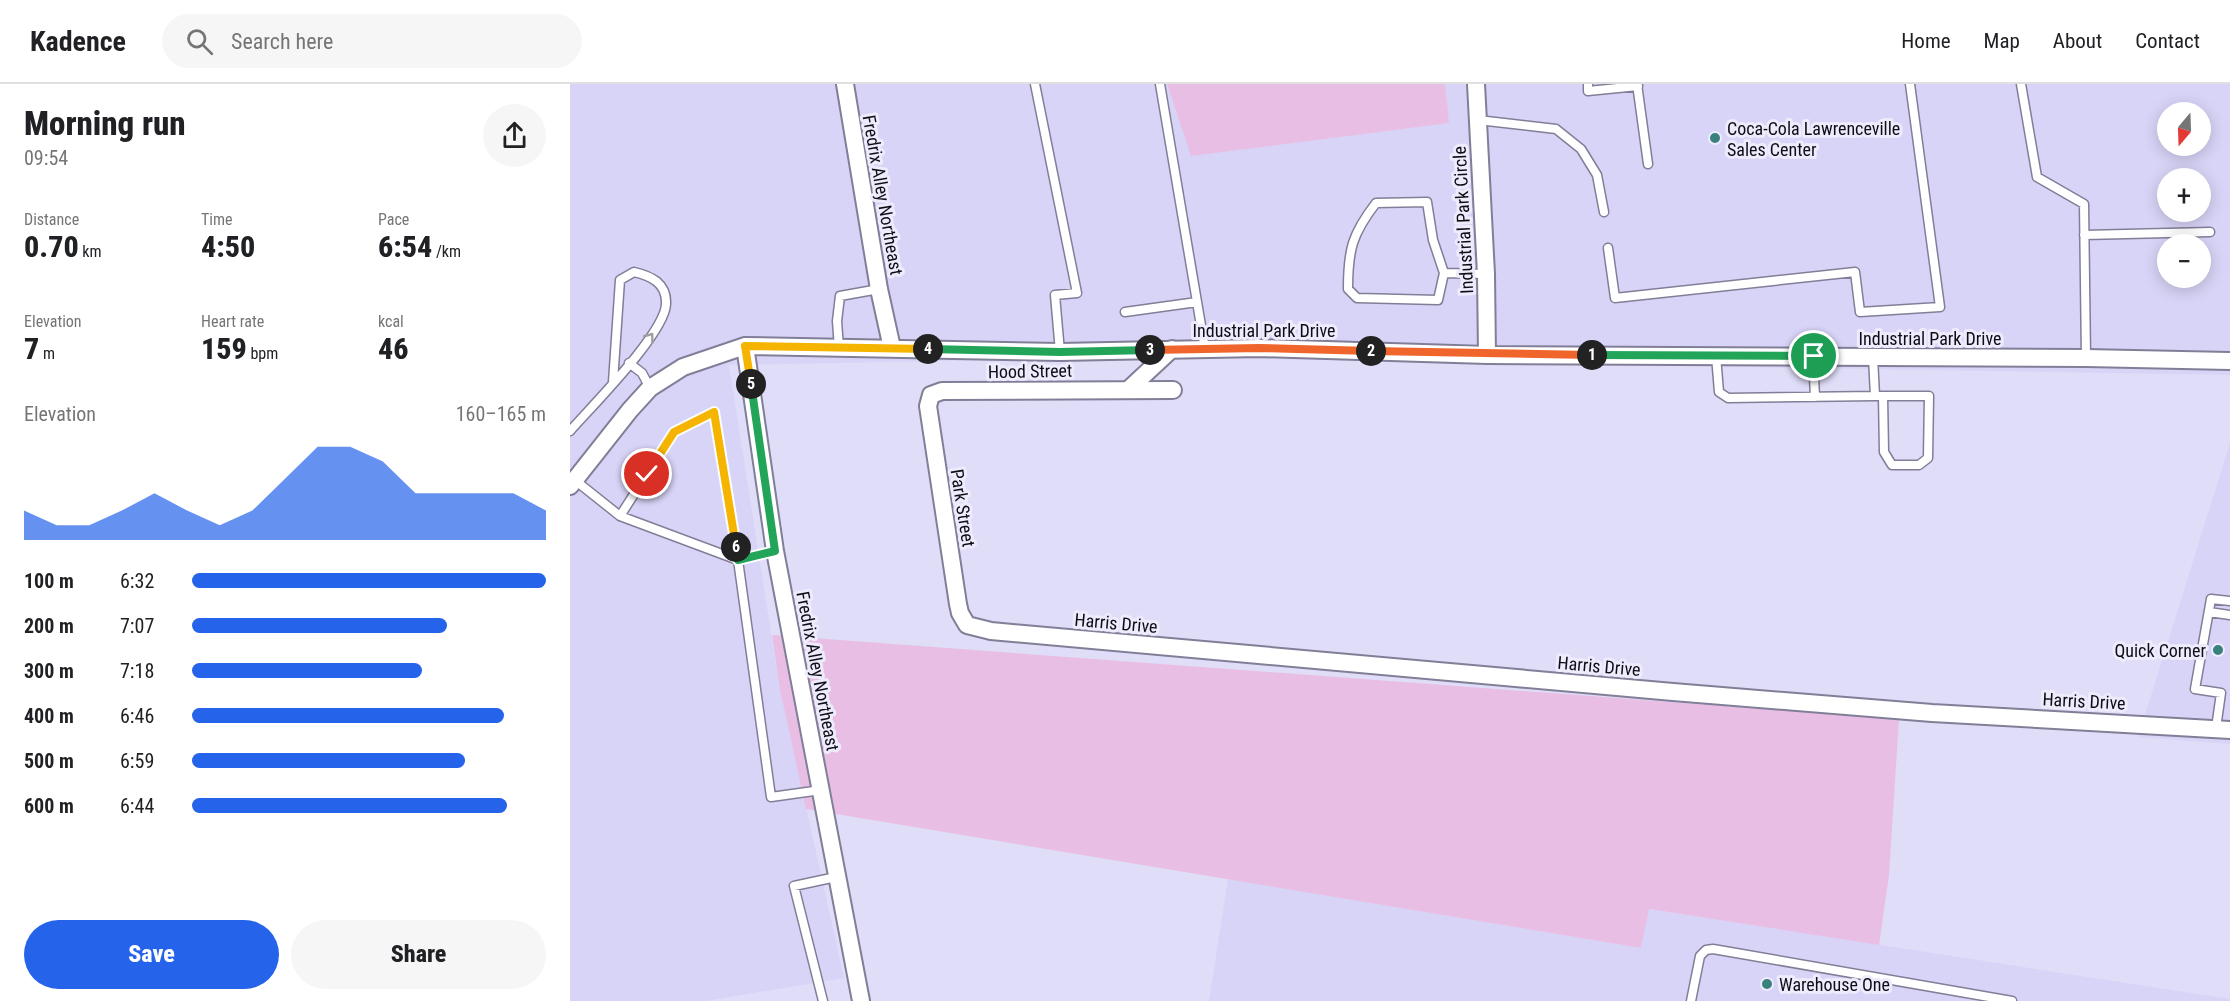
<!DOCTYPE html>
<html lang="en">
<head>
<meta charset="utf-8">
<style>
  :root { --surface:#fff; --page:#f6f6f6; --text:#202124; --muted:#757577; --line:#e0e0e0; --accent:#2563eb }
  body { margin:0; font-family:"Roboto Condensed",sans-serif; background:var(--page); color:var(--text); height:100vh; display:flex; flex-direction:column; font-size:22px; white-space:nowrap }
  * { box-sizing:border-box; margin:0 }
  p { font-size:20px; color:var(--muted) }
  .icon { flex:none; width:33px; height:33px; fill:none; stroke:currentColor; stroke-width:2; stroke-linecap:round; stroke-linejoin:round }
  .map { position:relative; flex:1; overflow:hidden }
  .drawer { display:flex; flex-direction:column; background:var(--surface); width:570px }
  .drawer>* { flex:none }
  .needle { width:39px; rotate:199deg }
  .controls { position:absolute; left:1587px; top:18px; display:grid; gap:12px }
  .controls a { display:grid; place-items:center; width:54px; height:54px; border-radius:50%; background:var(--surface); box-shadow:0 3px 15px #0003; font-size:30px }
  .pin { position:absolute; display:grid; place-items:center; width:51px; height:51px; color:#fff; margin:-26px; border:3px solid #fff; border-radius:50%; box-shadow:0 2px 6px #0007 }
  .km { position:absolute; width:30px; height:30px; margin:-15px; border-radius:50%; background:#222; color:#fff; font-size:16px; line-height:30px; text-align:center }
  .round { display:grid; place-items:center; flex:none; width:63px; height:63px; border-radius:32px; background:var(--page) }
  .head { display:flex; align-items:center; justify-content:space-between; height:102px; padding:0 24px }
  h1 { font-size:33px; font-weight:800; line-height:45px }
  .metrics { display:grid; grid-template-columns:repeat(3,1fr); gap:9px; height:102px; padding:6px 24px }
  .metrics div { display:grid; align-content:center }
  .metrics b { font-size:30px; font-weight:800 }
  .metrics small { font-size:16px; font-weight:400 }
  .metrics p { font-size:16px }
  .chart { height:168px; padding:12px 24px }
  .chart p { display:flex; justify-content:space-between }
  .chart svg { width:100%; height:108px; margin-top:6px; fill:var(--accent); opacity:.7 }
  .primary-button { display:flex; gap:12px; margin-top:auto; padding:12px 24px }
  .primary-button a { flex:1; height:69px; border-radius:36px; background:var(--accent); color:#fff; font-size:24px; font-weight:800; line-height:69px; text-align:center }
  .primary-button a+a { background:var(--page); color:var(--text) }
  ul { padding:0 24px; list-style:none; font-size:20px }
  li { display:grid; grid-template-columns:96px 72px 1fr; align-items:center; height:45px }
  li i { height:15px; border-radius:8px; background:var(--accent) }
  header { display:flex; align-items:center; gap:36px; box-sizing:border-box; height:84px; padding:0 30px; background:var(--surface); border-bottom:2px solid var(--line) }
  header strong { font-size:28px }
  nav { display:flex; gap:33px; margin-inline-start:auto; font-size:21px }
  .search { width:420px; height:54px; background:var(--page); display:flex; align-items:center; gap:15px; box-sizing:border-box; padding:0 21px; border-radius:33px; color:var(--muted); font-size:22px }
  main { display:flex; flex:1; min-height:0 }
  .map>svg:first-child { display:block }
  .built { fill:#d8d4f7; fill-rule:evenodd }
  .green { fill:#e9bee5 }
  .lines { fill:none; stroke-linecap:round; stroke-linejoin:round }
  .service-casing { stroke:#817e97; stroke-width:11 }
  .minor-casing { stroke:#817e97; stroke-width:20 }
  .service { stroke:#fff; stroke-width:8 }
  .minor { stroke:#fff; stroke-width:16 }
  .oneway { stroke:#9f9ea1 }
  .split-1-casing { stroke:#fff; stroke-width:12 }
  .split-2-casing { stroke:#fff; stroke-width:12 }
  .split-3-casing { stroke:#fff; stroke-width:12 }
  .split-4-casing { stroke:#fff; stroke-width:12 }
  .split-5-casing { stroke:#fff; stroke-width:12 }
  .split-6-casing { stroke:#fff; stroke-width:12 }
  .split-7-casing { stroke:#fff; stroke-width:12 }
  .split-1 { stroke:#22a559; stroke-width:8 }
  .split-2 { stroke:#f0652b; stroke-width:8 }
  .split-3 { stroke:#f0652b; stroke-width:8 }
  .split-4 { stroke:#22a559; stroke-width:8 }
  .split-5 { stroke:#f5b400; stroke-width:8 }
  .split-6 { stroke:#22a559; stroke-width:8 }
  .split-7 { stroke:#f5b400; stroke-width:8 }
  .poi-dot { fill:#39817d; stroke:#edebfc; stroke-width:2 }
  .labels { text-anchor:middle; dominant-baseline:central; stroke-width:6; stroke-linejoin:round; paint-order:stroke }
  .poi-label { font-size:18px; fill:#0e0d15; stroke:#edebfc; text-anchor:start }
  .street-label { font-size:18px; fill:#0e0d15; stroke:#edebfc }
</style>
</head>
<body>
<header>
<strong>Kadence</strong>
<div class="search"><svg class="icon" aria-label="search" viewBox="0 0 24 24"><circle cx="10" cy="10" r="6"/><path d="M15 15l6 6"/></svg>Search here</div>
<nav><a>Home</a><a>Map</a><a>About</a><a>Contact</a></nav>
</header>
<main>
<section class="drawer">
<div class="head"><div><h1>Morning run</h1><p>09:54</p></div><a class="round"><svg class="icon" aria-label="share" viewBox="0 0 24 24"><path d="M12 15V3M7 8l5-5 5 5M5 13v7h14v-7"/></svg></a></div>
<div class="metrics">
<div><p>Distance</p><b>0.70<small> km</small></b></div>
<div><p>Time</p><b>4:50</b></div>
<div><p>Pace</p><b>6:54<small> /km</small></b></div>
</div>
<div class="metrics">
<div><p>Elevation</p><b>7<small> m</small></b></div>
<div><p>Heart rate</p><b>159<small> bpm</small></b></div>
<div><p>kcal</p><b>46</b></div>
</div>
<div class="chart"><p><span>Elevation</span>160–165 m</p>
<svg viewBox="0 0 160 44" preserveAspectRatio="none"><path d="M0 44V32L10 38L20 38L30 32L40 25L50 32L60 38L70 32L80 19L90 6L100 6L110 12L120 25L130 25L140 25L150 25L160 32V44z"/></svg>
</div>
<ul>
<li><b>100 m</b>6:32<i style="width:100%"></i></li>
<li><b>200 m</b>7:07<i style="width:72%"></i></li>
<li><b>300 m</b>7:18<i style="width:65%"></i></li>
<li><b>400 m</b>6:46<i style="width:88%"></i></li>
<li><b>500 m</b>6:59<i style="width:77%"></i></li>
<li><b>600 m</b>6:44<i style="width:89%"></i></li>
</ul>
<div class="primary-button"><a>Save</a><a>Share</a></div>
</section>
<div class="map">
<svg width="1660" height="917" viewBox="0 0 1660 917">
  <rect width="100%" height="100%" fill="#dfddf8"/>
  <path class="built" d="M0,0H597L621,71L878,39L875,0H1660V291L582,273L159,281L210,606L274,894L136,917H0ZM1598,28H1630V62H1598ZM1598,94H1630V128H1598ZM1598,160H1630V194H1598Z
    M1660,359V660L1568,653Z
    M658,795L1071,864L1078,825L1660,915V917H639Z"/>
  <path class="green" d="M597,0H875L879,39L621,72Z
    M202,551L1329,635L1319,791L1309,861L1079,825L1071,864L236,725L210,606Z"/>
  <g class="lines">
    <defs>
      <path id="service" d="M465,0L507,209L485,211L490,268
        M590,0L635,265
        M1018,0V7L1068,2
        M1067,0L1078,80
        M1451,0L1467,93L1514,120L1516,274
        M908,36L986,45L1011,65L1027,91L1034,128
        M1514,151L1640,148
        M1038,164L1045,214L1285,188L1290,228L1370,223L1340,0
        M874,189L863,156L857,118L806,119C782,150 778,166 778,205L787,214L868,216L874,189L916,190
        M555,228L627,218
        M269,264L267,237L270,212L309,205
        M1146,272L1149,308L1158,314L1305,312
        M1243,272L1245,313
        M1303,273L1305,312H1359L1358,374L1349,381H1322L1314,368L1313,312
        M59,279L72,289L80,304
        M0,347C22,322 95,249 96,220C97,199 81,192 64,188L50,196L43,298
        M6,397L50,432L168,476L201,713L251,706
        M50,432L104,348L144,328L168,476L205,467
        M1639,528L1660,531
        M1646,644L1651,609L1625,605L1641,515L1660,517
        M253,917L224,802L266,793
        M1121,917L1130,872L1136,866L1143,865L1442,917"/>
      <path id="minor" d="M275,0L309,205L322,264
        M906,0L916,190L917,271
        M175,262L205,467L291,917
        M559,305L602,265
        M603,306L372,307L361,311L358,322L388,520L390,529L397,541L421,547L1103,608L1362,629L1660,646
        M0,402L60,326L80,304L113,283L175,262L490,268L689,264L917,271L1516,274L1660,277"/>
    </defs>
    <use href="#service" class="service-casing"/>
    <use href="#minor" class="minor-casing"/>
    <use href="#service" class="service"/>
    <use href="#minor" class="minor"/>
  </g>
  <defs><path id="oneway-chevron" d="M-2-3.5L2.5 0L-2 3.5" fill="none" stroke-width="1.6" stroke-linecap="round" stroke-linejoin="round" transform="scale(1.5)"/></defs>
  <use class="oneway" href="#oneway-chevron" transform="translate(80 253) rotate(-53)"/>
  <g class="lines">
    <defs>
      <path id="split-1" d="M1022,271L1244,272"/>
      <path id="split-2" d="M801,267L1022,271"/>
      <path id="split-3" d="M580,266L689,264L801,267"/>
      <path id="split-4" d="M358,265L490,268L580,266"/>
      <path id="split-5" d="M181,300L175,262L358,265"/>
      <path id="split-6" d="M166,463L168,476L205,467L181,300"/>
      <path id="split-7" d="M77,390L104,348L144,328L166,463"/>
    </defs>
    <use href="#split-1" class="split-1-casing"/>
    <use href="#split-2" class="split-2-casing"/>
    <use href="#split-3" class="split-3-casing"/>
    <use href="#split-4" class="split-4-casing"/>
    <use href="#split-5" class="split-5-casing"/>
    <use href="#split-6" class="split-6-casing"/>
    <use href="#split-7" class="split-7-casing"/>
    <use href="#split-1" class="split-1"/>
    <use href="#split-2" class="split-2"/>
    <use href="#split-3" class="split-3"/>
    <use href="#split-4" class="split-4"/>
    <use href="#split-5" class="split-5"/>
    <use href="#split-6" class="split-6"/>
    <use href="#split-7" class="split-7"/>
  </g>
  <g class="poi-dot">
    <circle cx="1145" cy="54" r="6"/>
    <circle cx="1648" cy="566" r="6"/>
    <circle cx="1197" cy="900" r="6"/>
  </g>
  <g class="labels">
    <g class="poi-label">
      <text x="1157" y="44">Coca-Cola Lawrenceville<tspan x="1157" dy="21">Sales Center</tspan></text>
      <text x="1636" y="566" text-anchor="end">Quick Corner</text>
      <text x="1209" y="900">Warehouse One</text>
    </g>
    <g class="street-label">
      <text transform="translate(313 111) rotate(80)">Fredrix Alley Northeast</text>
      <text transform="translate(893 136) rotate(-93)">Industrial Park Circle</text>
      <text x="694" y="246">Industrial Park Drive</text>
      <text x="1360" y="254">Industrial Park Drive</text>
      <text transform="translate(460 287) rotate(-1)">Hood Street</text>
      <text transform="translate(393 424) rotate(81)">Park Street</text>
      <text transform="translate(546 539) rotate(5)">Harris Drive</text>
      <text transform="translate(1029 582) rotate(5)">Harris Drive</text>
      <text transform="translate(248 587) rotate(79)">Fredrix Alley Northeast</text>
      <text transform="translate(1514 617) rotate(3)">Harris Drive</text>
    </g>
  </g>
</svg>
<div class="controls">
<a><svg class="needle" viewBox="-14 -14 28 28"><path d="M0-13l5 13h-10z" fill="#e53935"/><path d="M0 13l5-13h-10z" fill="#757577"/></svg></a>
<a>+</a>
<a>−</a>
</div>
<div class="pin" style="left:1244px;top:272px;background:#1e9e55"><svg class="icon" aria-label="arrive" viewBox="0 0 24 24"><path d="M6 21V4h12l-3 4 3 4H6"/></svg></div>
<div class="pin" style="left:77px;top:390px;background:#d93025"><svg class="icon" aria-label="check" viewBox="0 0 24 24"><path d="M5 12l5 5 9-10"/></svg></div>
<b class="km" style="left:1022px;top:271px">1</b>
<b class="km" style="left:801px;top:267px">2</b>
<b class="km" style="left:580px;top:266px">3</b>
<b class="km" style="left:358px;top:265px">4</b>
<b class="km" style="left:181px;top:300px">5</b>
<b class="km" style="left:166px;top:463px">6</b>
</div>
</main>
</body>
</html>
